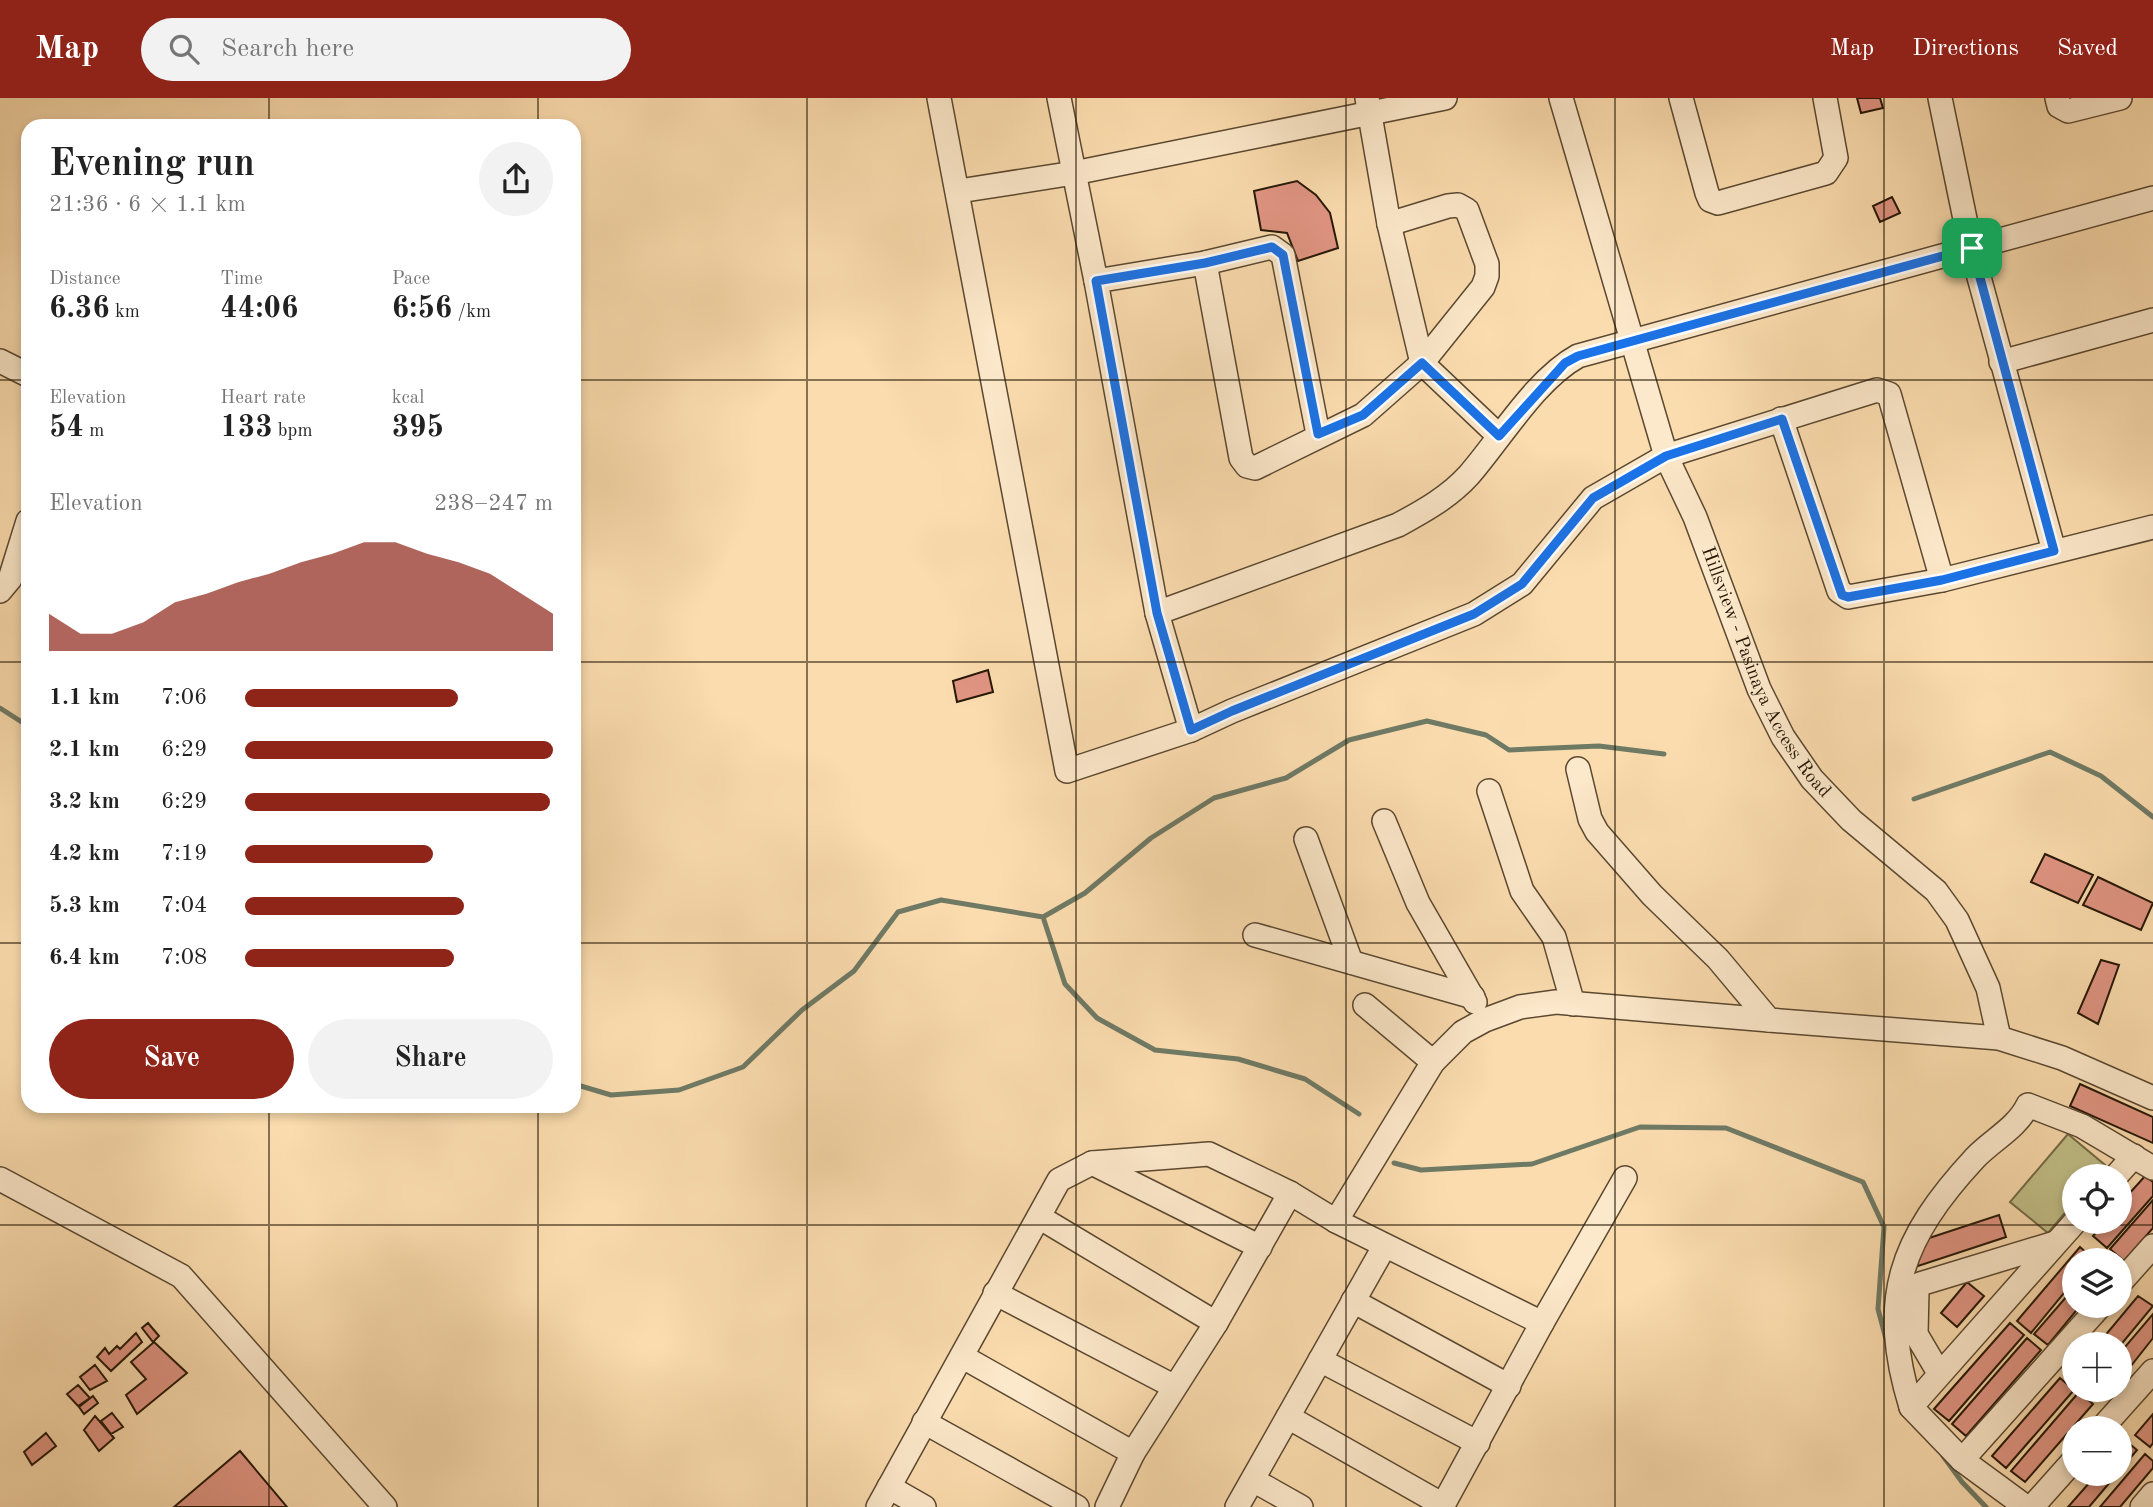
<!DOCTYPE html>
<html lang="en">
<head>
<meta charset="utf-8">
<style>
  :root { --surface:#fff; --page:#f2f2f2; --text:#222; --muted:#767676; --accent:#8f2418 }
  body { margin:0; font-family:"Old Standard TT",serif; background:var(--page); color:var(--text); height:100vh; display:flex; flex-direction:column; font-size:26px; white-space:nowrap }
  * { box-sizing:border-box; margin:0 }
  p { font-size:23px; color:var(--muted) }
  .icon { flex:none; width:38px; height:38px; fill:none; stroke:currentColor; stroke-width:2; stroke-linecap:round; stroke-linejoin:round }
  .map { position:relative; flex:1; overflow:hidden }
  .side { position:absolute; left:21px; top:21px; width:560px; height:994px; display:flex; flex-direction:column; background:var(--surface); border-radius:21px; box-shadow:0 4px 10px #0003 }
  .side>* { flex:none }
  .tools { position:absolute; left:2062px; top:1066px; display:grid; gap:14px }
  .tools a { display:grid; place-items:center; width:70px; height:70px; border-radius:50%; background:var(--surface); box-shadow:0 4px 10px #0003; font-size:35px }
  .pin { position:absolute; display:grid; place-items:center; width:60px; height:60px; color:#fff; margin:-30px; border-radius:14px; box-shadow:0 4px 10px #0006 }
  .round { display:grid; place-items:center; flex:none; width:74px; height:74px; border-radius:37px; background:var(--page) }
  .overview { display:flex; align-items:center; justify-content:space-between; height:119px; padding:0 28px }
  h1 { font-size:38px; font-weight:700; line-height:52px }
  .stats { display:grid; grid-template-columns:repeat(3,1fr); gap:10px; height:119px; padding:7px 28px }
  .stats div { display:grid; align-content:center }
  .stats b { font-size:30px; font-weight:700 }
  .stats small { font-size:19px; font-weight:400 }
  .stats p { font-size:19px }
  .chart { height:196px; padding:14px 28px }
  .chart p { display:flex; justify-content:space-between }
  .chart svg { width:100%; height:126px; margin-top:7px; fill:var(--accent); opacity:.7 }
  .action { display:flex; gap:14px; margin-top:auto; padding:14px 28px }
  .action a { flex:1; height:80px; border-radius:42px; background:var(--accent); color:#fff; font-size:28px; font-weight:700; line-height:80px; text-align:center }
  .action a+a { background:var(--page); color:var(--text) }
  ul { padding:0 28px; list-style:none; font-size:23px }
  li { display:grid; grid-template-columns:112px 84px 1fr; align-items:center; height:52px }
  li i { height:18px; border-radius:9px; background:var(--accent) }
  header { display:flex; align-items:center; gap:42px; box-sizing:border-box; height:98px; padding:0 35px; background:var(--accent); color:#fff }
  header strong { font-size:33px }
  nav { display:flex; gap:38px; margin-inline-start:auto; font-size:24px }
  .search { width:490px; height:63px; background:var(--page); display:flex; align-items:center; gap:18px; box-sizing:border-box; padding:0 24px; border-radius:38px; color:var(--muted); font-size:26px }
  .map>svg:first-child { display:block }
  .green { fill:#c2bf88; stroke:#746b47; stroke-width:2 }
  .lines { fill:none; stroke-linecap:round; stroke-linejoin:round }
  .stream { stroke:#6f7a65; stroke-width:5 }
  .building { fill:#e19583; stroke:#251706; stroke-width:2 }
  .minor-casing { stroke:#5a4830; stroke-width:26 }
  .minor { stroke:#fce8ca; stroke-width:23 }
  .route-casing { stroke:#fff; stroke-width:14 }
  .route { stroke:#1a73e8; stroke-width:9 }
  .grid { fill:none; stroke:#251706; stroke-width:2; stroke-opacity:0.55 }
  .labels { text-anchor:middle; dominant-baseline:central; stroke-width:6; stroke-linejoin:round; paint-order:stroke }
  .street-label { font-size:19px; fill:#251706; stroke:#fce8ca }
</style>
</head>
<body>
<header>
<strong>Map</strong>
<div class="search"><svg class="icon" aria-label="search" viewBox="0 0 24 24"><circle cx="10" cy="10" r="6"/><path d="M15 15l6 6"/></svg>Search here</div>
<nav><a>Map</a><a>Directions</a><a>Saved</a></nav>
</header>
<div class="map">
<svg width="2153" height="1409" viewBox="0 0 2153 1409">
  <rect width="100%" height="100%" fill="#fbdcae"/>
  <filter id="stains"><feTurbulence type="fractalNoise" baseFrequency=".00286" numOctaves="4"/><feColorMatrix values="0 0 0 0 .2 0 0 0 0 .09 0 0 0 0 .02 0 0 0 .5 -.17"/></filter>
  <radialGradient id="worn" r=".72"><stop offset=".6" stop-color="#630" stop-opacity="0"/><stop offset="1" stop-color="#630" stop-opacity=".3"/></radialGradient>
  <path class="green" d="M2068,1036L2105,1067L2096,1078H2074V1104L2048,1135L2010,1104Z"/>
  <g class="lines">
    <path class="stream" d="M0,610L28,628
      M1914,701L2050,654L2101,678L2153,719
      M1043,819L1065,886L1097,920L1155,952L1238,961L1305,981L1359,1016
      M574,986L611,997L679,992L743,969L802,912L854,873L898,814L941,802L1043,819L1085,795L1151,740L1214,700L1286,680L1349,642L1427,623L1486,637L1509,652L1599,648L1664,656
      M1394,1065L1421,1072L1532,1066L1640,1029L1726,1030L1863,1084L1884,1129L1878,1211L1886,1241
      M1943,1358L1962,1384L1986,1409"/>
  </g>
  <path class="building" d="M1857,0H1880L1883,10L1861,15Z
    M1297,83L1316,97L1330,115L1338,150L1298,163L1287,135L1261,132L1254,93Z
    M1892,99L1900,115L1880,124L1873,108Z
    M988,572L993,594L957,604L953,583Z
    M2045,756L2093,777L2078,805L2031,784Z
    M2098,779L2153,805L2141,832L2083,807Z
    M2101,862L2119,867L2098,926L2078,915Z
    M2080,986L2153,1019V1045L2070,1008Z
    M2145,1078L2153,1084V1098L2107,1150L2093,1138L2105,1124H2119V1107Z
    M2153,1102V1130L2124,1163L2110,1151Z
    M1999,1117L2006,1139L1918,1168L1911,1146Z
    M2080,1149L2092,1160L2074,1162V1183L2031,1235L2017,1223Z
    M1967,1184L1984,1198L1957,1229L1941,1215Z
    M2074,1190V1208H2080L2048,1247L2034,1236Z
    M2138,1198L2153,1208L2119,1249V1246H2098Z
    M2153,1216V1240L2119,1283V1256Z
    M148,1225L159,1238L153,1244L142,1230Z
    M2010,1225L2024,1237L1949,1323L1934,1311Z
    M136,1235L142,1244L111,1273L97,1259L105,1250L109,1256L117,1248L120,1251Z
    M2027,1240L2041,1252L1966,1338L1952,1326Z
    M154,1244L187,1275L137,1316L126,1297L146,1281L131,1264Z
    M95,1267L107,1283L90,1292L80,1279Z
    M2060,1280L2074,1292L2006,1370L1992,1358Z
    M78,1287L90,1300L78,1308L67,1296Z
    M2079,1294L2093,1306L2025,1384L2011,1373Z
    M93,1298L98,1305L84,1316L79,1309Z
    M112,1315L123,1329L111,1336L101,1323Z
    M2153,1316V1345L2150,1349L2135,1337Z
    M95,1318L114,1340L99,1353L84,1332Z
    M46,1335L56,1348L32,1367L24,1354Z
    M2125,1342L2137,1352L2119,1373V1349Z
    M240,1353L287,1409H174Z
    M2145,1356L2153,1363V1370L2120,1409H2100Z
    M2097,1376H2117L2089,1409H2068Z"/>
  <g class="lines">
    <defs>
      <g id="minor">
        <path d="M939,0L1067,673L1191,632L1232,613L1474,516L1522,486L1593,400L1666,358L1877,292L1889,296L1942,482"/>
        <path d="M1059,0L1096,183L1157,515L1191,632"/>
        <path d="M1367,0L1389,126L1422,265L1499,338"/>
        <path id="s1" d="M1561,0L1666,358L1695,419L1759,591L1783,639L1812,681L1851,722L1936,793L1957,822L1988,890L1999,940"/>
        <path d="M1681,0L1707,95L1710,102L1718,105L1826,75L1836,60L1825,0"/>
        <path d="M1940,0L1971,150L2054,453"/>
        <path d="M2057,0L2059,8L2068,13L2120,0"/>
        <path d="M959,93L1074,75L1445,0"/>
        <path d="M1205,165L1241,360L1247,368L1255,370L1363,317L1422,265L1483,189L1487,178V166L1467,112L1458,107L1448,108L1389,126"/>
        <path d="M1096,183L1205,165L1272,149L1283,157L1318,336"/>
        <path d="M0,263L28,277"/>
        <path d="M2001,264L2153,222"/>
        <path d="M1781,321L1839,493L1848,499L1942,482L2153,429"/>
        <path d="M0,493L10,481L28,423"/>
        <path d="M1157,515L1398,427C1424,413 1449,399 1469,377C1501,340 1536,281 1578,258L2153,100"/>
        <path d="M1578,671L1590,721L1597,734L1652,797L1718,861L1769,922L1999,940L2062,960L2153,1000"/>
        <path d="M1489,693L1522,793L1554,839L1573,906"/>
        <path d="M1384,723L1418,805L1475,904"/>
        <path d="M1306,741L1351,864"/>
        <path d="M1255,837L1473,899"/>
        <path d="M1365,907L1433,964"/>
        <path d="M1092,1065L1260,1149"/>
        <path d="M2116,1078L2134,1058"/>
        <path d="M0,1081L181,1178L385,1409"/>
        <path d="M1039,1119L1216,1225"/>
        <path d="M1336,1123L1542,1225L1442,1409"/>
        <path d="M2119,1186L2153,1148"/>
        <path d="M995,1195L1173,1288"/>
        <path d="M1353,1203L1509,1288"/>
        <path d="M1542,1225L1625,1080"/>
        <path d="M963,1259L1133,1355"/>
        <path d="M1320,1262L1478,1345"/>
        <path d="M1939,1275L1916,1236L1917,1192L1920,1186L2055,1145"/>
        <path d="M1911,1309C1878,1201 1900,1141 1975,1060C1992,1042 2017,1030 2028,1007L2082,1028L2153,1070"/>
        <path d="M1288,1319L1443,1407"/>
        <path d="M924,1324L1077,1409"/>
        <path d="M2102,1330L2153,1273"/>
        <path d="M1962,1362L2100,1208"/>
        <path d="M1253,1382L1301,1409"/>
        <path d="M889,1389L924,1409"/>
        <path d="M878,1409L1059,1082L1092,1065L1209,1056L1290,1095L1336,1123L1433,964L1463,934L1485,922L1520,909L1556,904L1769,922"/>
        <path d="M1107,1409L1133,1355L1216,1225L1290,1095"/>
        <path d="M1237,1409L1384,1149"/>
        <path d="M2026,1409L1962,1362L1911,1309L2075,1124"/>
        <path d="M2032,1409L2074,1362"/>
        <path d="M2142,1409L2153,1396"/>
      </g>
    </defs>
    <use href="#minor" class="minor-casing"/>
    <use href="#minor" class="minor"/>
  </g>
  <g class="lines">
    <defs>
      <path id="route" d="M1272,149L1283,157L1318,336L1363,317L1422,265L1499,338L1565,265L1578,258L1972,150L2054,453L1942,482L1848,499L1842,497L1782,321L1666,358L1593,400L1522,486L1474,516L1232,613L1191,632L1157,515L1096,183L1205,165Z"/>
    </defs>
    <use href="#route" class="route-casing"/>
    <use href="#route" class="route"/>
  </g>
  <path class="grid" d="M269,0V28M538,0V28M807,0V1409M1076,0V1409M1346,0V1409M1615,0V1409M1884,0V1409M0,282H28M574,282H2153M0,564H28M574,564H2153M0,845H28M574,845H2153M269,1008V1409M538,1008V1409M0,1127H2153"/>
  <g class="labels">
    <g class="street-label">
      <text stroke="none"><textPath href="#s1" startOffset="612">Hillsview - Pasinaya Access Road</textPath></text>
    </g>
  </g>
  <rect width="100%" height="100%" filter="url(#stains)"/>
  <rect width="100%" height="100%" fill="url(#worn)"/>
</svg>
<div class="tools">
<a><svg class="icon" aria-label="locate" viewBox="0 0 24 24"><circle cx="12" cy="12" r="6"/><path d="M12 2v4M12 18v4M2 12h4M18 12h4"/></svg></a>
<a><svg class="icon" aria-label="layers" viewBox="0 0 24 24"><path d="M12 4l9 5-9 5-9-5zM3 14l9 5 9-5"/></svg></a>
<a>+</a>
<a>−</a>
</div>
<div class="pin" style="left:1972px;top:150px;background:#1e9e55"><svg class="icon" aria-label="arrive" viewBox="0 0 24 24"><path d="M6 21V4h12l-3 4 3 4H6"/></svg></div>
<section class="side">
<div class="overview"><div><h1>Evening run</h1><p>21:36 · 6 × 1.1 km</p></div><a class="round"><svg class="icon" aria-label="share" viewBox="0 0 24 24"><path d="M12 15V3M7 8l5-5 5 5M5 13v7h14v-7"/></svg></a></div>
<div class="stats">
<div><p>Distance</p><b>6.36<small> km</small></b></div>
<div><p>Time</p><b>44:06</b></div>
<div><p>Pace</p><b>6:56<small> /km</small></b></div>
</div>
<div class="stats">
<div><p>Elevation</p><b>54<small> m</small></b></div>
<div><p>Heart rate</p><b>133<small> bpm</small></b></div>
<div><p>kcal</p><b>395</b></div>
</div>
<div class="chart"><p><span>Elevation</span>238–247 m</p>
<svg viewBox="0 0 160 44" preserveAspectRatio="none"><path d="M0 44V31L10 38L20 38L30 34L40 27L50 24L60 20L70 17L80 13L90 10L100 6L110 6L120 10L130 13L140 17L150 24L160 31V44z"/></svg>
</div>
<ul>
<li><b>1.1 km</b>7:06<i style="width:69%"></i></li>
<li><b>2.1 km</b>6:29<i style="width:100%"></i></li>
<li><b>3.2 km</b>6:29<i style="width:99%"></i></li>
<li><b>4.2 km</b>7:19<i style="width:61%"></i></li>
<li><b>5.3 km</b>7:04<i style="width:71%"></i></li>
<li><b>6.4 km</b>7:08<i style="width:68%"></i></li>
</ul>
<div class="action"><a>Save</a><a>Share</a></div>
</section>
</div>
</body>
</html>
